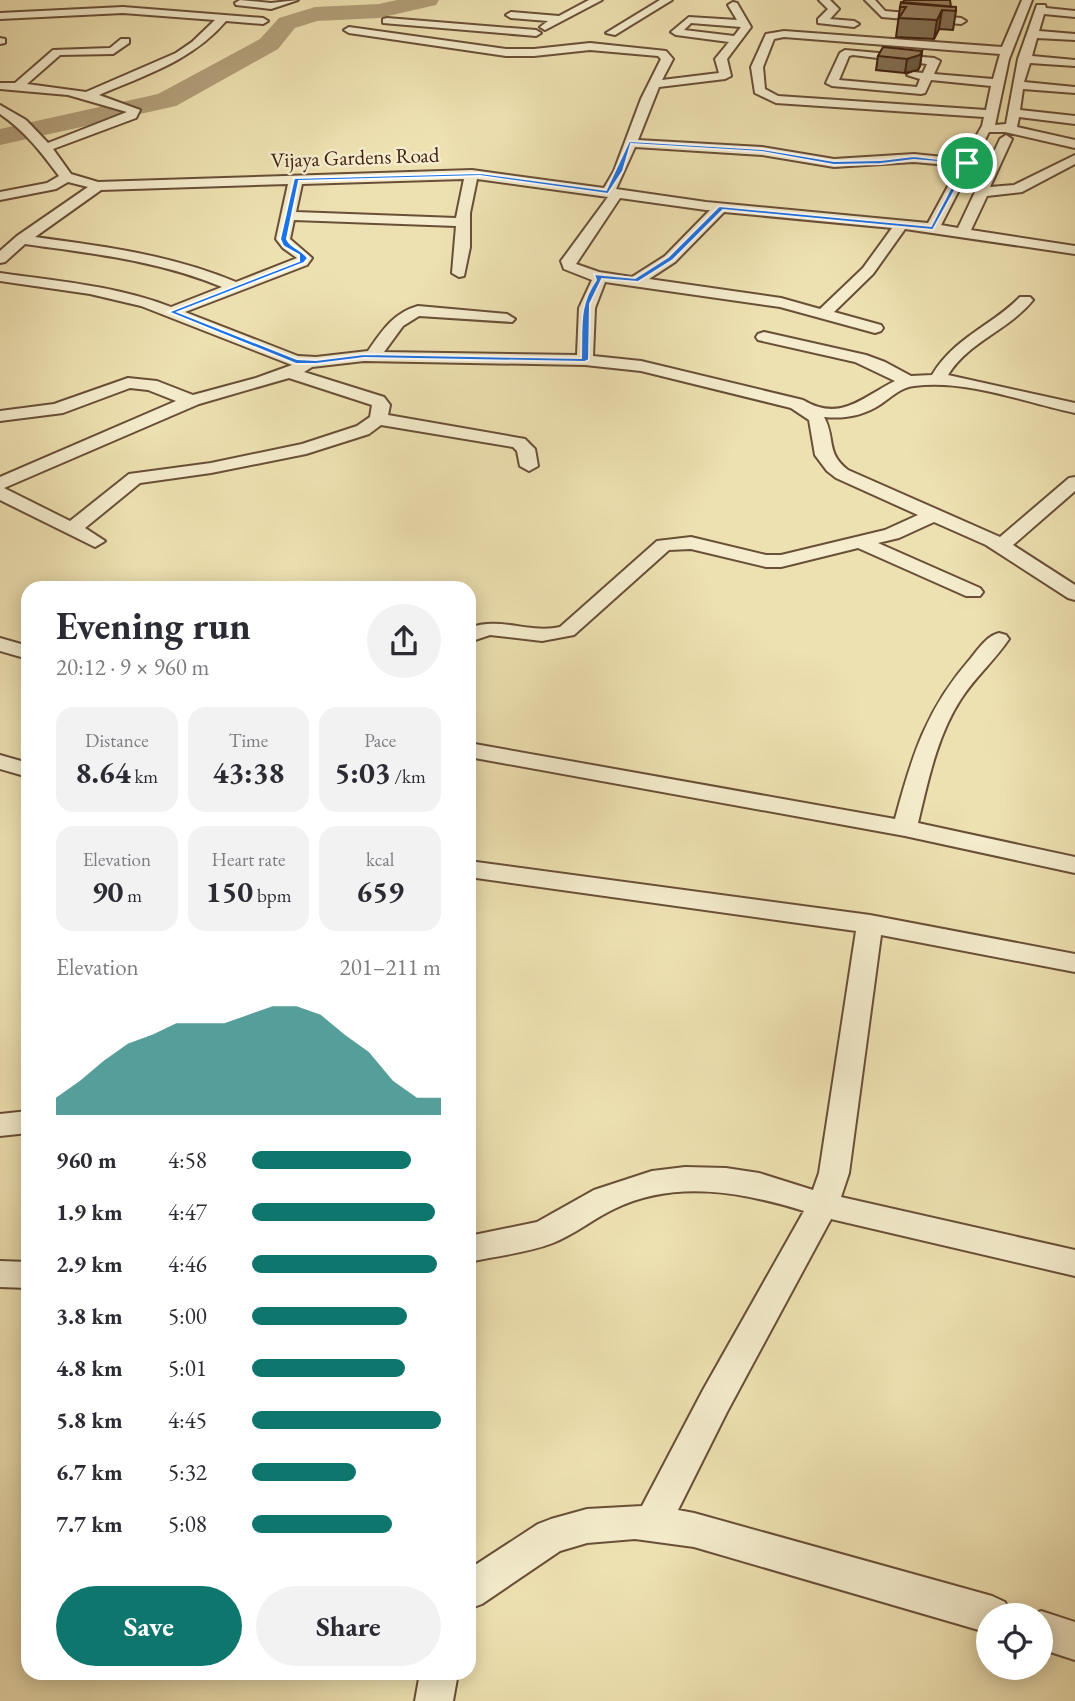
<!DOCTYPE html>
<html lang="en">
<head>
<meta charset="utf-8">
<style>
  :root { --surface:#fff; --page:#f2f2f3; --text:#2b2b33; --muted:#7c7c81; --accent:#0f766e }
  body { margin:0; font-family:"EB Garamond",serif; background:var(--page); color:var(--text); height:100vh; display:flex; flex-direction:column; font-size:26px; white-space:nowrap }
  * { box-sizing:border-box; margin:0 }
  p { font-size:23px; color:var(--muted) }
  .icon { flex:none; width:38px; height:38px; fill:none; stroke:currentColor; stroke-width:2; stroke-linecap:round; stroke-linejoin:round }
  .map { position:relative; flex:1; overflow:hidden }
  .side { position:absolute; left:21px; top:581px; width:455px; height:1099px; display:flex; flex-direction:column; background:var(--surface); border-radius:21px; box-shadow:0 4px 18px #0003 }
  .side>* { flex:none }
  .tools { position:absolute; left:976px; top:1603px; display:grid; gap:14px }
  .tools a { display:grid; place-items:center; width:77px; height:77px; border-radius:50%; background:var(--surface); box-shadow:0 4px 18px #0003; font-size:35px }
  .pin { position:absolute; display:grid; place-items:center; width:60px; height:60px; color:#fff; margin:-30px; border:4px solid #fff; border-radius:50%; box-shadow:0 2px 7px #0007 }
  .round { display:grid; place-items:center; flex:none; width:74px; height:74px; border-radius:37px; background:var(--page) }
  .headline { display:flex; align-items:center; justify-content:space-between; height:119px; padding:0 35px }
  h1 { font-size:38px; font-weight:700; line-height:52px }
  .metrics { display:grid; grid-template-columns:repeat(3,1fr); gap:10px; height:119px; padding:7px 35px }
  .metrics div { display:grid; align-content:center; border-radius:18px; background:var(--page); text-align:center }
  .metrics b { font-size:30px; font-weight:700 }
  .metrics small { font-size:19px; font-weight:400 }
  .metrics p { font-size:19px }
  .chart { height:196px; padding:14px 35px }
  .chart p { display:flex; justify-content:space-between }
  .chart svg { width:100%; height:126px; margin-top:7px; fill:var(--accent); opacity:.7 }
  .primary-button { display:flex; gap:14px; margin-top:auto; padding:14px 35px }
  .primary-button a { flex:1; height:80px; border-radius:42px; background:var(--accent); color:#fff; font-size:28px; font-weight:700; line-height:80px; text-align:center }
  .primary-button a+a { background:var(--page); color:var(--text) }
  ul { padding:0 35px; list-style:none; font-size:23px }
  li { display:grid; grid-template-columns:112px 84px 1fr; align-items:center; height:52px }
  li i { height:18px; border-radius:9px; background:var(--accent) }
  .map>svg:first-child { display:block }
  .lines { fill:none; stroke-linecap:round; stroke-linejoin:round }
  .river { fill:#b29f7a; fill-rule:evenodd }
  .minor-casing { stroke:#694f38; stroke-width:4 }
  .minor { fill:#f4eccc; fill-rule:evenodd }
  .wall { fill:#847155; stroke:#3d1e0f; stroke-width:2 }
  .shaded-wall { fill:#6b5c45; stroke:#3d1e0f; stroke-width:2 }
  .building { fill:#998363; stroke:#3d1e0f; stroke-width:2 }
  .route { fill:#1a73e8; stroke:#fff; stroke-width:2; fill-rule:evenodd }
  .labels { text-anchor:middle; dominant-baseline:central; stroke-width:5; stroke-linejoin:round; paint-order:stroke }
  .far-street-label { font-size:21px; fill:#3d1e0f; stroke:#f4eccc }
</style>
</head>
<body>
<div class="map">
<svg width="1075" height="1701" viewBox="0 0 1075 1701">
  <rect width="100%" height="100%" fill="#eee1b1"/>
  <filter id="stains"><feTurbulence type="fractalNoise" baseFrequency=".00286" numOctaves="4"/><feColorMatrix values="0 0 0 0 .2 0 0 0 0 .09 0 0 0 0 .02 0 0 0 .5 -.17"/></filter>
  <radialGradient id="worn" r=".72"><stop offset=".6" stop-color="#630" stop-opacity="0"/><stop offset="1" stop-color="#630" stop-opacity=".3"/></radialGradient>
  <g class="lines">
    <path class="river" d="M397,0H439L436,5L379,18L317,21L295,28L278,49L176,106L0,145V129L158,94L260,39L279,18L315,7L379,4Z"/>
    <defs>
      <path id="minor" d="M240,0L271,3L298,0L271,9L236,5L235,3Z
        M589,0H602L545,30L540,27L548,21L511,18L506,15L511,12L559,16Z
        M660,0H672L615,35L606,33Z
        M819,0H830L839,9L830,19L854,21L859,24L854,27L818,23V19L828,9Z
        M865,0H875L885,11L961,18L966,21L961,24L882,17Z
        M1022,0H1032L1009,59L995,125L1006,124L1018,59L1037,5H1045L1046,8L1075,11V17L1044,14L1039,31L1075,34V40L1037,38L1032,56L1075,60V66L1030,63L1024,82L1075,87V93L1023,89L1020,110L1075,116V124L1019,117L1017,127L1075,140V148L1005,132H989L941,225L958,228L1000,139L1006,135L1012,139L990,187L1014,185L1075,155V164L1022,192L987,196L971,230L1075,246V254L905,229L873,274L834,312L881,325L883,328L881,331L875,333L780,307L605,282L595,308L593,356L641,361L803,400C841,423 864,396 895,381L855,362L758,340L756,337L758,334L764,332L866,355L885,362L911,376L932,375C955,337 990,327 1020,297H1030L1033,300C1008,331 969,341 948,375L1075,403V413C1023,402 967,379 914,386C902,387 891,397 881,404C863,416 845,419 824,417C836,439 825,452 848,470L1000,537L1069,478L1075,477V491L1013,545L1075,585V600L1068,598L986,545L934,522L899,538L878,543L980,588L983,592L980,596H966L858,548L781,567H766L691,549L669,550L574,635L542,641L490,635L469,642V628C499,616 529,634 560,627L657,541L691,537L766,555H781L885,530L918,515L836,478L827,471L815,455L809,420L791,408L641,371L585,365L364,361L312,367L304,372L384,397L390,405L388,415L525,439L535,449L538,466L529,471L520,466L517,451L513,447L381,425L369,434L306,454L211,473L140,483L85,528L105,541L95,547L0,500V477L176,401L148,390L130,388L63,413L0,421V411L54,404L128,378L157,381L193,395L256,378L292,365L141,306L90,294L0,281V273C57,281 117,286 171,307L222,287C157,260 94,254 25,244L5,262L0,263V251L17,236L88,187L68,182L56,189L0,200V192L47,183L59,176C41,152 25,131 0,114V105L26,120L48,143L127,112L68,95L0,89V83H15L53,50L110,48L121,39H129V43L113,54L60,55L27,84L86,92L176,53L192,42L215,20L123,13L0,19V13L123,7L263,18L268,21L263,24L226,21C192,61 145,75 99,95L140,110L136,118L53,149L71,174L98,182L472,170L604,188L614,171L641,99L661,59L658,56L590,50L534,56H506L349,33L344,30L349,27L506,49H534L590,43L666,51L673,59L662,80L719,73L715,59L729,42L676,35L671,32L689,17L737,20L728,5L733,2L737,3L751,27L727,59L731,76L725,79L659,87L638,140L762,147L834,159L914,154L963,159L982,126L984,117L776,103L755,93L751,67L766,34L784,31L1002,47ZM691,23L741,27L734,36L684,30ZM784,37L1000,54L993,79L934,74L940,61L934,58L845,50L840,53L826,83L832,86L921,94L925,93L931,80L991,86L986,110L778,96L765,89L763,67L774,39ZM853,55L927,64L923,73L913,72L907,75L920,79L917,87L839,80L849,56ZM635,147L762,155L834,167L914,162L959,166L928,223L706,202L616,189ZM464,179L456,218L296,212L302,184ZM477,179L608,197L561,261L564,269L592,280L579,308L577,355L384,352L403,326L419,316L512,322L515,319L507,314L418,306C393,313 382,331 368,351L316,357L298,356L185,312L307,265L312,258L290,239L294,220L456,226L452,273L459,277L464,276L470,247V213ZM288,184L276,239L283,248L297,258L236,282C168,254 106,247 35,237L101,190ZM620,198L706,210H710L665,256L632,277L599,272L576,264ZM724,212L892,228L863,268L820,309L781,298L649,279L675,262ZM289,378L372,405L370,417L357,426L302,444L211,463L129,474L70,521L4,488L199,404Z
        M387,18L536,30L541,33L536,36L383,23V19Z
        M0,38L5,39V43L0,44Z
        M999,633L1006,635L1009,639C995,660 975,677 961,699C937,736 928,781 918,823L1075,857V873L905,836L469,757V743L895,819C912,755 927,708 971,658C979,648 987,636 999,633Z
        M0,638L28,646V659L0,651Z
        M0,755L28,763V777L0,769Z
        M469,861L870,915L1075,954V972L881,935L849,1173L841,1197L1075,1250V1276L831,1219L727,1412L678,1510L694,1513L992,1596L1005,1602L1011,1615H989V1633L694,1547L635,1539L587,1543L560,1551L482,1604L469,1609V1569L538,1524L551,1519L587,1509L642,1506L703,1390L804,1211C742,1192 675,1179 614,1209C593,1219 575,1234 553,1243C527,1253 496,1256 469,1262V1236L537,1222L594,1190L652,1171L685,1167L726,1168L759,1173L813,1190L819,1173L856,931L469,877Z
        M28,1111V1133L0,1136V1114Z
        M0,1261L28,1262V1288L0,1287Z
        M1041,1611L1075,1622V1660L1041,1649V1615H1031Z
        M420,1673H458L453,1701H415Z"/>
    </defs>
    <use href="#minor" class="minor-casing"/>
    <use href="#minor" class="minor"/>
  </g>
  <path class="wall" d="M900,7H951L956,11L953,30L939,29L934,39L896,37Z
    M922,51L920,66L918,70L905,73L876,70L878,56Z"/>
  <path class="shaded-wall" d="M942,10L939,29L934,39L937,20Z
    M922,51L920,66L918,70L905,73L907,59Z"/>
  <path class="building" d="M904,0H950L951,7L903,3Z
    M901,2L956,7V11L942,10L937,20L899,18L906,7H900Z
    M883,47L922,51L920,55L907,59L878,56Z"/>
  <path class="route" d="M629,141L762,149L834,161L881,160L914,156L970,163L933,230L723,210L673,260L638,282L602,279L590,304L589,360L585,362L364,358L316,364H296L168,312L299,261V255L283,246L280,239L294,178L480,173L606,190ZM631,144L762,152L834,165L881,164L914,160L963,164L931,226L719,206L668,257L635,278L594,274L596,280C578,305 582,328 581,358L364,354L316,360L297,359L178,312L304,263L308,258C302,249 291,248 287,239L299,181L480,176L608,194L623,171Z"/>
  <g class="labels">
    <g class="far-street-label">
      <text transform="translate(355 157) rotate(-2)">Vijaya Gardens Road</text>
    </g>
  </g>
  <rect width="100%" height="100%" filter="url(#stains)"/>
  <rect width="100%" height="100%" fill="url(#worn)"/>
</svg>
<div class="tools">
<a><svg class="icon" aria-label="locate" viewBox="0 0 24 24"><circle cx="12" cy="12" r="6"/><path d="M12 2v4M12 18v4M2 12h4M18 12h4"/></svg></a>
</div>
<div class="pin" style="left:967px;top:163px;background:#1e9e55"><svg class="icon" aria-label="arrive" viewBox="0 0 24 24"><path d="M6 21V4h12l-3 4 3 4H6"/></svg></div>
<section class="side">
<div class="headline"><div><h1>Evening run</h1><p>20:12 · 9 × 960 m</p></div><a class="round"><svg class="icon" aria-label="share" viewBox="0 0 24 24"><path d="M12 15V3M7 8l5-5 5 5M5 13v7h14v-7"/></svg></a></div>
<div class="metrics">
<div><p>Distance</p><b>8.64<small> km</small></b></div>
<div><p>Time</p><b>43:38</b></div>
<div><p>Pace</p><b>5:03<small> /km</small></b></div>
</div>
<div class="metrics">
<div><p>Elevation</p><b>90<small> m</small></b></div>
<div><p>Heart rate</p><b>150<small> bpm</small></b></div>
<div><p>kcal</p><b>659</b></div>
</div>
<div class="chart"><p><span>Elevation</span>201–211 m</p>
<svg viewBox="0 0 160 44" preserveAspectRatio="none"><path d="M0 44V38L10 32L20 25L30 19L40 16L50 12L60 12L70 12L80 9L90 6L100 6L110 9L120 16L130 22L140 32L150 38L160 38V44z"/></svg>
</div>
<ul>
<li><b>960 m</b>4:58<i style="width:84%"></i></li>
<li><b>1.9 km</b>4:47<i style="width:97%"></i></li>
<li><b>2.9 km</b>4:46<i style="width:98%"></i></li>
<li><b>3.8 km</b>5:00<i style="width:82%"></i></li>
<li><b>4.8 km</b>5:01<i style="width:81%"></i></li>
<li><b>5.8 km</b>4:45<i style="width:100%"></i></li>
<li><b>6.7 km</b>5:32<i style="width:55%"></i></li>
<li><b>7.7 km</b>5:08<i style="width:74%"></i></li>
</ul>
<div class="primary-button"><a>Save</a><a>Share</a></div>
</section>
</div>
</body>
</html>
